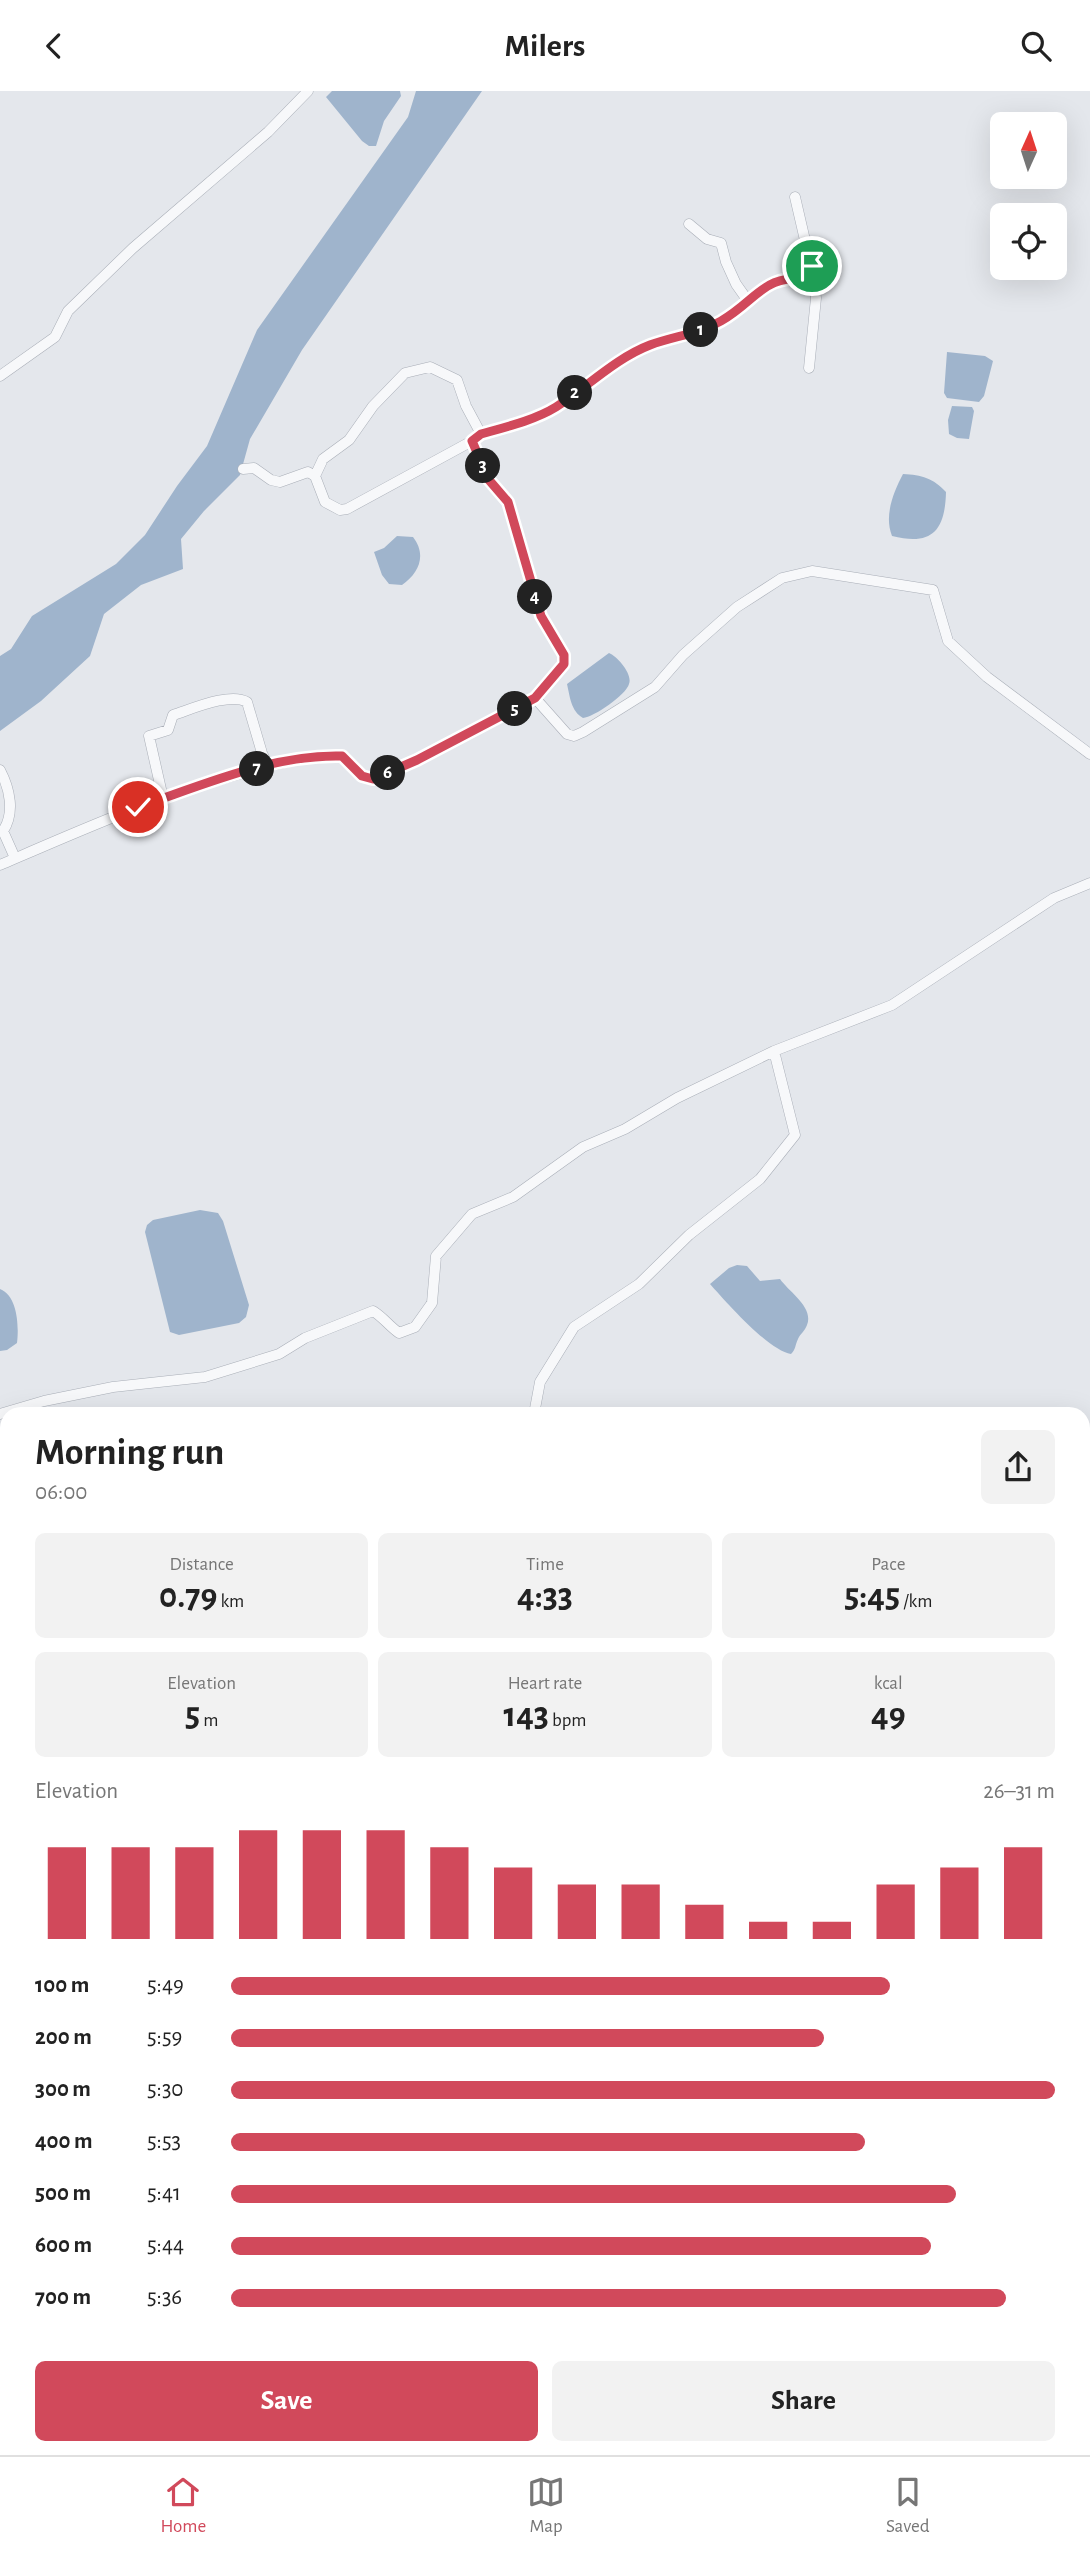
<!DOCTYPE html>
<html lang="en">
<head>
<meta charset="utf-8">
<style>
  :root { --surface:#fff; --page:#f2f2f2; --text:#222; --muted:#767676; --line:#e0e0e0; --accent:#d1495b }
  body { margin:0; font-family:"Alegreya Sans",sans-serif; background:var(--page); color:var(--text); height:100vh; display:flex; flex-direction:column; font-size:26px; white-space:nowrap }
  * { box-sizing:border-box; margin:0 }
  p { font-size:23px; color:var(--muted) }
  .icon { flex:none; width:38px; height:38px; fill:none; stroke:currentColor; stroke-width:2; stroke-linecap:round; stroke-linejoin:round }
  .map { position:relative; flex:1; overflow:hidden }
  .sheet { position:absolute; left:0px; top:1316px; width:1090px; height:1048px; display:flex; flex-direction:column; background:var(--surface); border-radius:21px 21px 0 0; box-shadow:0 7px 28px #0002 }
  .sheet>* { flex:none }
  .needle { width:46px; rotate:3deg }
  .tools { position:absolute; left:990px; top:21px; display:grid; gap:14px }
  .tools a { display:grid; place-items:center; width:77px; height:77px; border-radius:10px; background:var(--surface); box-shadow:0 7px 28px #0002; font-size:35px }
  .pin { position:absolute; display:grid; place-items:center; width:60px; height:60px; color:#fff; margin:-30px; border:4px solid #fff; border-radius:50%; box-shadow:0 2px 7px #0007 }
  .km { position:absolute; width:35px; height:35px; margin:-18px; border-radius:50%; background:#222; color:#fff; font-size:19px; line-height:35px; text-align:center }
  .round { display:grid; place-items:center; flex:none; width:74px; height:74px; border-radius:10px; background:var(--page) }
  .head { display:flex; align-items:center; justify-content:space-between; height:119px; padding:0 35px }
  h1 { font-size:38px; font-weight:700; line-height:52px }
  .figures { display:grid; grid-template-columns:repeat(3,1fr); gap:10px; height:119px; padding:7px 35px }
  .figures div { display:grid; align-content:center; border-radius:10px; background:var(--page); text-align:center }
  .figures b { font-size:35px; font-weight:700 }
  .figures small { font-size:19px; font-weight:400 }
  .figures p { font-size:19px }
  .chart { height:196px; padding:14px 35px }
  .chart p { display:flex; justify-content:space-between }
  .chart svg { width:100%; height:126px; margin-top:7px; stroke:var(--accent); stroke-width:6 }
  .action { display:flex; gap:14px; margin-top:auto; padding:14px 35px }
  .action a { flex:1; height:80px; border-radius:10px; background:var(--accent); color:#fff; font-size:28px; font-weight:700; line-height:80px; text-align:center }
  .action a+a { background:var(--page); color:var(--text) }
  ul { padding:0 35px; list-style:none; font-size:23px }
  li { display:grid; grid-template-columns:112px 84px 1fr; align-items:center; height:52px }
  li i { height:18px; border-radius:9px; background:var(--accent) }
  header { display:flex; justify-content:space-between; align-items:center; height:91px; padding:0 35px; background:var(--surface); font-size:32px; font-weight:700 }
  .tab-bar { display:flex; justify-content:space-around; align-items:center; height:98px; border-top:2px solid var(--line); background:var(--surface); font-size:19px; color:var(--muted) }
  .tab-bar a { display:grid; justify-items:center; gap:4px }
  .tab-bar .active { color:var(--accent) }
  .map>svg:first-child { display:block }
  .water { fill:#9fb4cc }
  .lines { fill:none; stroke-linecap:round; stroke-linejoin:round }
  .minor-casing { stroke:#a9aeb7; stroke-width:11 }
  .minor { stroke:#f7f8fa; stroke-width:10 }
  .route-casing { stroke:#fff; stroke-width:14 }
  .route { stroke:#d1495b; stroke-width:9 }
</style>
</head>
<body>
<header><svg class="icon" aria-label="back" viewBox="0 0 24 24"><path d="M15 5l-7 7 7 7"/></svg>Milers<svg class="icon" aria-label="search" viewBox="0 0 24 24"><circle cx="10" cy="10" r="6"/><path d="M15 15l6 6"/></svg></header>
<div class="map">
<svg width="1090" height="2364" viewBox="0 0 1090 2364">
  <rect width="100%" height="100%" fill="#e4e7ec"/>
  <path class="water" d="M332,0H400L401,5L384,30L376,55H369L362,50L326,6Z
    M416,0H482L302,259L250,348L240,384L204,420L181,448L183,478L141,494L104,523L90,565L41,610L0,640V565L11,558L32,525L116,473L145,444L177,395L207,355L257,239L408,26Z
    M947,261L985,265L993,270L984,305L979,311L947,307L944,302Z
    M952,315L972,316L974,320L969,348L957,347L949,343L948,329Z
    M903,383C922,384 933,387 946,401C945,440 932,455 892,445C884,425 893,402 903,383Z
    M397,445L413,446C427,464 419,482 402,494L389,493L382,484L374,461L384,457Z
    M609,562C617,565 633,583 629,593C626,604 594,626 583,627C571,620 570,606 567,593Z
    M200,1119L218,1122L223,1130L249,1214L246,1226L239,1232L179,1244L170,1241L145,1141L147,1134L153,1129Z
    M737,1174L747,1175L760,1190L780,1188C789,1201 814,1216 807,1234C805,1240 800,1243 798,1248C795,1254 796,1258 791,1263C768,1259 726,1211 710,1193L729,1177Z
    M0,1198C18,1205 19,1236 17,1252L7,1259L0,1260Z"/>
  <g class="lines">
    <defs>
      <path id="minor" d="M795,106L814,188
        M689,133L707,148L721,152L726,171L736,193L748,210
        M0,285L55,246L68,220L133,157L268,41L308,0
        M243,378L254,377L271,389L280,391L308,381L315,385L325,411L340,419L347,418L472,350
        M315,385L323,368L349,349L373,315L405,282L430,276L457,289L466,315L481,343
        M535,607L567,643L574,645L583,641L655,596L683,564L737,516L782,487L812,480L933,499L948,550L987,586L1090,663
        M0,679C10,698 15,722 3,740L15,767
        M163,707L149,645L168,639L173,624C192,618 230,601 247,611L262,662L268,675
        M0,774C81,739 162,703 247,681C280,672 308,664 342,665L362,685L373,688L417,669L535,607L564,573L563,564L541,525L508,411L489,389L472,350L481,343C505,336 535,329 556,316C587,296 616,267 650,254C674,245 699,243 721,230C759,208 762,182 814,188L816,207L809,277
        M0,1323L44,1310L113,1296L205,1286L279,1263L305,1247L373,1220C383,1226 389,1235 399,1242L415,1236L432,1212L436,1165L472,1123L513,1106L583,1056L625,1038L677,1007L774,960
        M534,1323L540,1291L574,1236L639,1193L689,1144L760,1088L795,1044L774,960L892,914L1054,807L1090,792
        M0,1679L7,1678
        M0,1785H7
        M1083,2068L1090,2076
        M0,2137L7,2107
        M0,2179V2208
        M0,2249L7,2250
        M242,2357V2364
        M52,2364V2357"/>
    </defs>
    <use href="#minor" class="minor-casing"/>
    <use href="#minor" class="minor"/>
  </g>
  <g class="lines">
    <defs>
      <path id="route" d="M138,716C203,694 273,663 342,665L362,685L373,688L417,669L535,607L564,573V564L541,525L508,411L489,389L472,350L481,343C506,336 535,329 556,316C587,296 616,267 650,254C674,245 699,243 721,230C759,208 762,182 814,188L812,175"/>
    </defs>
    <use href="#route" class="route-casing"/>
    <use href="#route" class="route"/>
  </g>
</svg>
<div class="tools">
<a><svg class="needle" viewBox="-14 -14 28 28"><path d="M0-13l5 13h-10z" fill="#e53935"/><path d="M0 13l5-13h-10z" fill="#767676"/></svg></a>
<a><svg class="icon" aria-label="locate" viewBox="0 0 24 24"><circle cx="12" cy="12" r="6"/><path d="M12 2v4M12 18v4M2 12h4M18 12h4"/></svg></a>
</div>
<div class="pin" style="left:812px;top:175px;background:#1e9e55"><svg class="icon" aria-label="arrive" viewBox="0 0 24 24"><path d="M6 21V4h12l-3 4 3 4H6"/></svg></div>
<div class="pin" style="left:138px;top:716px;background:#d93025"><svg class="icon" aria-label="check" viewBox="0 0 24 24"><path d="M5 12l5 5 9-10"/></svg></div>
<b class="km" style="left:701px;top:239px">1</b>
<b class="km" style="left:575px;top:302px">2</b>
<b class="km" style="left:483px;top:375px">3</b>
<b class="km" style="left:535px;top:506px">4</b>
<b class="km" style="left:515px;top:618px">5</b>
<b class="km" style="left:388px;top:682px">6</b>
<b class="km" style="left:257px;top:678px">7</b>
<section class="sheet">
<div class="head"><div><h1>Morning run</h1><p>06:00</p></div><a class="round"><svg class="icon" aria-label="share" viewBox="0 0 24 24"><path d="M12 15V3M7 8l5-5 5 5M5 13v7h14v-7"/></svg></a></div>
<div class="figures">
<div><p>Distance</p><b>0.79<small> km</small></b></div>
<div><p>Time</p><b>4:33</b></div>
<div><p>Pace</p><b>5:45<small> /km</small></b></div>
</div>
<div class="figures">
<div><p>Elevation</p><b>5<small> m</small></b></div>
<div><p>Heart rate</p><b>143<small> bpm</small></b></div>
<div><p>kcal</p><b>49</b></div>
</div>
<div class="chart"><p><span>Elevation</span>26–31 m</p>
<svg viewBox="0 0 160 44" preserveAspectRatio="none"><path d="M5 44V12M15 44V12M25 44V12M35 44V6M45 44V6M55 44V6M65 44V12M75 44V19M85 44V25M95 44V25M105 44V32M115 44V38M125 44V38M135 44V25M145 44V19M155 44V12"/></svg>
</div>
<ul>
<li><b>100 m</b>5:49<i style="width:80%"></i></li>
<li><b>200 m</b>5:59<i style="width:72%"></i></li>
<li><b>300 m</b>5:30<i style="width:100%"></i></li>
<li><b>400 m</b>5:53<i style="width:77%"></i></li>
<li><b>500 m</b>5:41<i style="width:88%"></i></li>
<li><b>600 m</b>5:44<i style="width:85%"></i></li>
<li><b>700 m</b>5:36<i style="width:94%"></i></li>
</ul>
<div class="action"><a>Save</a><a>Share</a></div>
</section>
</div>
<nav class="tab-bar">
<a class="active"><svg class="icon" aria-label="home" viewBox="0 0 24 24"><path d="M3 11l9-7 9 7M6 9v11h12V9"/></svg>Home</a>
<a><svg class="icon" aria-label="map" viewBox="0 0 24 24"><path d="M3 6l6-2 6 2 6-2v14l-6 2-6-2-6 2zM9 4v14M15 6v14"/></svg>Map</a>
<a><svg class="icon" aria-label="saved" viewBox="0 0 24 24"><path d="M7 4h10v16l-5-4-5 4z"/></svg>Saved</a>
</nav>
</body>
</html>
